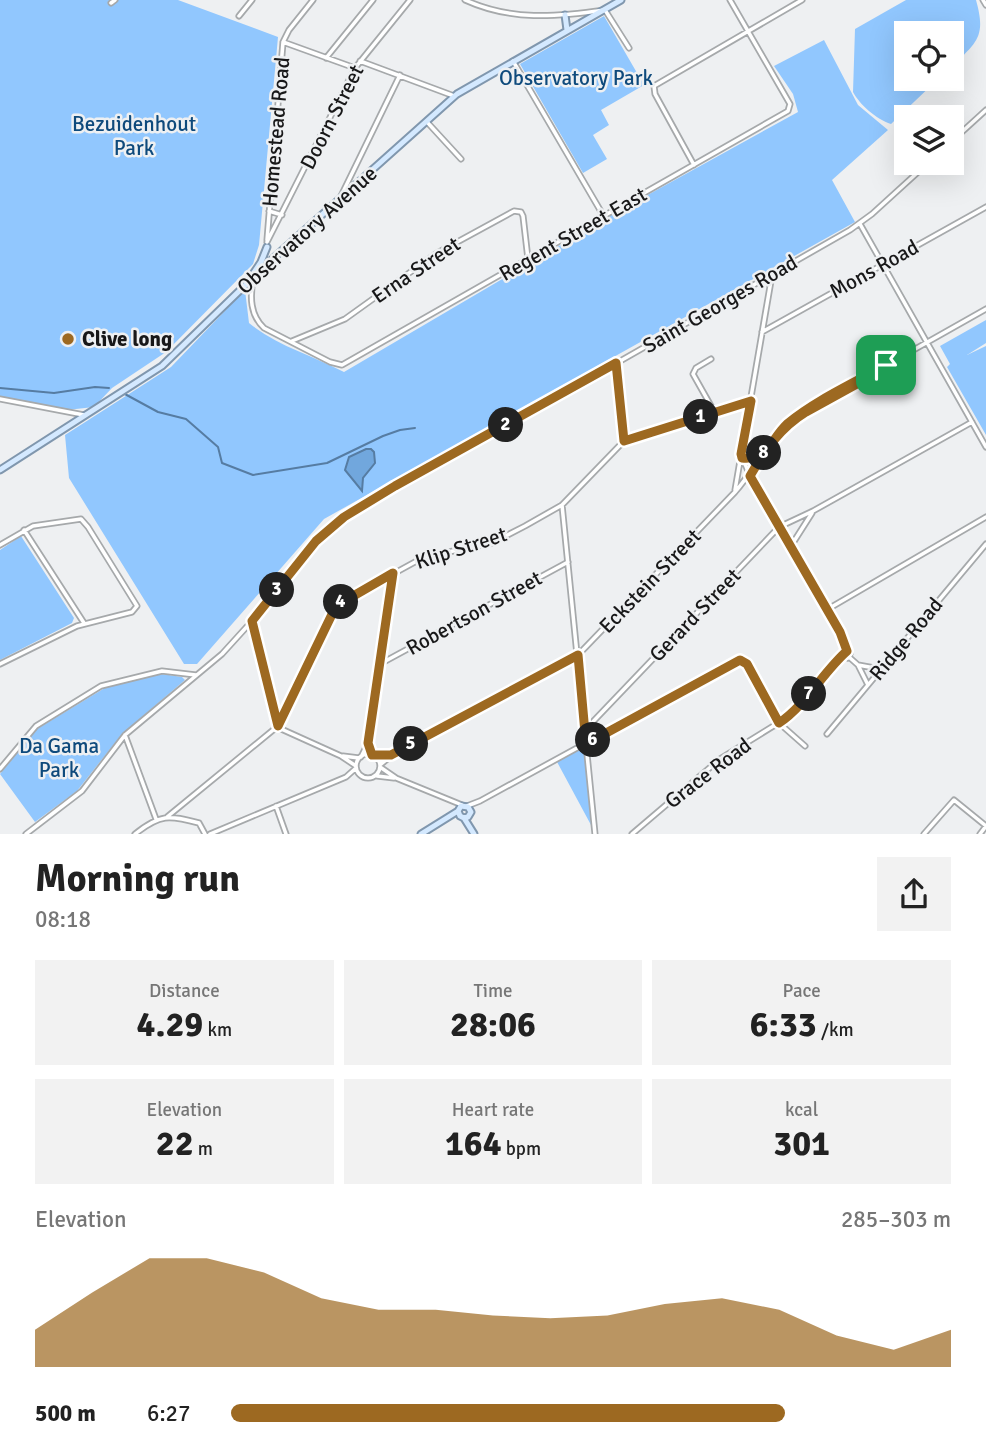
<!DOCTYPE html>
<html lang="en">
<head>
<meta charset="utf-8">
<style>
  :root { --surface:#fff; --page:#f2f2f2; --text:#222; --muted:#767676; --accent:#9d6921 }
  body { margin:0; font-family:Signika,sans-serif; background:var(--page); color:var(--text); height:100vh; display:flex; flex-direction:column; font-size:26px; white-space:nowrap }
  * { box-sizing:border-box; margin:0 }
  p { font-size:23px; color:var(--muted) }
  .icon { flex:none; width:38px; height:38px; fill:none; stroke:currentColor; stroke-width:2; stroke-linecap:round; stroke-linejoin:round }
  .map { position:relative; height:834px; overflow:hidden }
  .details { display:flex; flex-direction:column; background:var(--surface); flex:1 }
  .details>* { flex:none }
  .tools { position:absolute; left:894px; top:21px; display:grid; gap:14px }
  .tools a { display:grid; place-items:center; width:70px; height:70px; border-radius:0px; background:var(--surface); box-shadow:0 7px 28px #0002; font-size:35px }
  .pin { position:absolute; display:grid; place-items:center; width:60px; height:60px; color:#fff; margin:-30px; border-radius:14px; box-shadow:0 4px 10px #0006 }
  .km { position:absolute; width:35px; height:35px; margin:-18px; border-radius:50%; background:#222; color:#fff; font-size:19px; line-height:35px; text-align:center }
  .round { display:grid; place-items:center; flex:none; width:74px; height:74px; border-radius:0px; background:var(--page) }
  .overview { display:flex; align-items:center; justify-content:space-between; height:119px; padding:0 35px }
  h1 { font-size:38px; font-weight:700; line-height:52px }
  .stats { display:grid; grid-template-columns:repeat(3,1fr); gap:10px; height:119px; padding:7px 35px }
  .stats div { display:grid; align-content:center; border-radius:0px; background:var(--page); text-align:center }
  .stats b { font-size:35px; font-weight:700 }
  .stats small { font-size:19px; font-weight:400 }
  .stats p { font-size:19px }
  .chart { height:196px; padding:14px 35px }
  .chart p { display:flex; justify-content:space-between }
  .chart svg { width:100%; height:126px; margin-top:7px; fill:var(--accent); opacity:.7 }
  ul { padding:0 35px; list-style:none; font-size:23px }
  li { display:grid; grid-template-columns:112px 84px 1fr; align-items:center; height:52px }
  li i { height:18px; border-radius:9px; background:var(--accent) }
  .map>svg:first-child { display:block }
  .green { fill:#91c7fe }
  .water { fill:#71a7dd; stroke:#567ca2; stroke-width:2 }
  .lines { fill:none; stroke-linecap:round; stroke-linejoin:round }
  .stream { stroke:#567ca2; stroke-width:2 }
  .minor-casing { stroke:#a6a9ab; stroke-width:7 }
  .major-casing { stroke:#8097ae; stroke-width:9 }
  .minor { stroke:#fff; stroke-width:3.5 }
  .major { stroke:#d4e9ff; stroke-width:5 }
  .route-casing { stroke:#fff; stroke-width:14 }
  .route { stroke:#9d6921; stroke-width:9 }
  .poi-dot { fill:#9d6921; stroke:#eef0f2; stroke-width:2.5 }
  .labels { text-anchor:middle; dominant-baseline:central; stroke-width:5; stroke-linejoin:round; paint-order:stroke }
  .park-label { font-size:21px; fill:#0e4a7c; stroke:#eef0f2 }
  .street-label { font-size:21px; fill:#181819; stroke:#eef0f2 }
  .poi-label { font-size:21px; font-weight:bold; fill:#181819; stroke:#eef0f2; text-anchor:start }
</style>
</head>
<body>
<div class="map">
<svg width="986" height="834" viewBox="0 0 986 834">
  <rect width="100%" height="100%" fill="#eef0f2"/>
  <path class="green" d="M0,0H178L278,37L259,245L253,264L166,352L112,388L94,407L58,411L0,399Z
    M906,0H976C986,36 978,42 952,66V33H906V79H938L891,124C876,119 860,105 853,92L855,29Z
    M604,16L644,85L601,110L609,125L593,135L607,159L583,173L520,64Z
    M824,40L858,105L888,130L832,180L855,222L324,519L197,664H184L69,478L65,435L171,367L245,290L249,323C277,346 312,355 344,372L615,213L798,112L793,94L774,66Z
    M986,320V343L967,355L986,346V435L947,367L950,364L940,346Z
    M21,536L74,618L72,623L0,660V550Z
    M162,674L182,677L185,680L122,734L77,791L35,822L0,774L37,729L108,686Z
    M584,746L591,825L556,760Z"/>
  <path class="water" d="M366,449H371L374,452L375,463L363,478L362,491L345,470L349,457Z"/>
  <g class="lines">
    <path class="stream" d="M0,388L54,393L95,387L109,388
      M123,393L158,412L186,419L218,447L222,463L253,475L327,463L383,436L400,430L415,428"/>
    <defs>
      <path id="minor" d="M465,0C511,21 556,17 605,10L629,48
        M983,0L986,5
        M111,3L115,0
        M239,16L252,0
        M283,42L355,68
        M326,58L373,0
        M360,61L454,96
        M513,61L603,215
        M427,122L461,159
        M952,141L986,110
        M694,165L655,94L654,86L802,0
        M341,196L400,75
        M269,211L282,215
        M860,224L986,447
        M267,240L283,42L289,30L313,0
        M267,242L355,68L410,0
        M253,279C250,297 250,315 264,328L330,362L342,365L788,111L790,104L730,0
        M762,332L986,207
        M292,341L345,319L437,253L514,211L521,212L523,216L528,259
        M711,359L696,368L693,374L715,413
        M616,363L624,441
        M0,399L84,415
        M808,412L886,368
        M741,454L750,476L840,632L847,651
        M742,458L750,459L761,456
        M735,490L772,275
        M562,505L595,834
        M24,530L84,623
        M0,545L33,526L81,519L88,527L137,606L132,612L77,626L0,664
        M791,546L812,513
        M828,609L986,517
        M252,621L279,728L341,756L356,766
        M846,652L850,654L848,658L844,656Z
        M849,657L858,665L880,669
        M380,664L568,562
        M858,665L868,685
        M585,730L779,527L813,511L972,422
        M827,734L986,544
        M125,735L156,819
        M356 766a12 12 0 1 1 24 0a12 12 0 1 1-24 0Z
        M343,756L359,758
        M361,757L368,743L393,573
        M380,765L392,755L578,655L735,492C752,473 764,448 782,429C790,421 801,416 809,409L986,309
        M380,767L396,778L462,805
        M0,769L36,726L101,686L162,671L196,675
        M377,776L394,778
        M276,806L286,834
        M467,806L480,801L738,660L747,664L779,723L805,746
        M167,817L278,726L332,613L340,603L424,557L492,543L525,526L562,505L624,441L629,439L751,401
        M26,834L82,791L125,735L222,654L252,621L322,535L344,517L395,486L536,409L850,230L872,214L928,163
        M135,834C160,814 169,815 199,823L205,834
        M210,834L346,777L356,768
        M632,834L720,759L788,717L844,654
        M924,834L954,800L986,826
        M980,834L986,826"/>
      <path id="major" d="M565,15L567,30
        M253,274L261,262L267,247
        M0,470L162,366L268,263L457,94L621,0
        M464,818L474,834
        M421,834L458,811L461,806L468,807L471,812L468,817L464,818L460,816L458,811"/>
    </defs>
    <use href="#minor" class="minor-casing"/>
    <use href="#major" class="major-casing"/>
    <use href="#minor" class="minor"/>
    <use href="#major" class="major"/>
  </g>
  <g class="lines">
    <defs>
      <path id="route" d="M886,365C854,383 816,400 787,424C772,438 767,461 742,458L741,454L751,401L624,441L616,363L395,486L344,517L316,541L252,621L278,726L336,606L393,573L368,743L372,755H391L578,655L586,744L740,660L747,664L779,723C806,705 823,672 847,651L840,632L750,476C765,450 780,428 806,412L884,369L893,362L886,365"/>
    </defs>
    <use href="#route" class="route-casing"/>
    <use href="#route" class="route"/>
  </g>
  <circle class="poi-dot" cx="68" cy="339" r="7"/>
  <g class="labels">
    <g class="park-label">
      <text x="576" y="78">Observatory Park</text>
      <text x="134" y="124">Bezuidenhout<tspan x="134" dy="24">Park</tspan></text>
      <text x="59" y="746">Da Gama<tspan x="59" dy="24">Park</tspan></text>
    </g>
    <g class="street-label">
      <text transform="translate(332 117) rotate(-63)">Doorn Street</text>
      <text transform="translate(276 132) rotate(-85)">Homestead Road</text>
      <text transform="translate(307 230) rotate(-42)">Observatory Avenue</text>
      <text transform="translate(573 234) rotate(-30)">Regent Street East</text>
      <text transform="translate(874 269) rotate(-29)">Mons Road</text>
      <text transform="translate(416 270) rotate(-34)">Erna Street</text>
      <text transform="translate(720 304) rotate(-30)">Saint Georges Road</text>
      <text transform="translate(461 548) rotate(-18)">Klip Street</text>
      <text transform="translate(650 581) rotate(-46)">Eckstein Street</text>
      <text transform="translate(474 613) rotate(-29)">Robertson Street</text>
      <text transform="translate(695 615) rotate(-46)">Gerard Street</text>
      <text transform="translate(906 639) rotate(-50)">Ridge Road</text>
      <text transform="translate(708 773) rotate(-37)">Grace Road</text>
    </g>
    <g class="poi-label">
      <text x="82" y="339">Clive long</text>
    </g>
  </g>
</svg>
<div class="tools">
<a><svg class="icon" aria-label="locate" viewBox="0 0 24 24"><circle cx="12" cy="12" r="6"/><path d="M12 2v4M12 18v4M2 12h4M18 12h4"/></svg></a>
<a><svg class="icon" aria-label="layers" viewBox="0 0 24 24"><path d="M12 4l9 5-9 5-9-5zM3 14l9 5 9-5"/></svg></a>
</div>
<div class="pin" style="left:886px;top:365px;background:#1e9e55"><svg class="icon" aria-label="arrive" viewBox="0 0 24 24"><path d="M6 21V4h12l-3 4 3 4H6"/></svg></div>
<b class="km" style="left:701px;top:417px">1</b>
<b class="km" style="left:506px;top:425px">2</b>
<b class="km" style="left:277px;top:590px">3</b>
<b class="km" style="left:341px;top:602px">4</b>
<b class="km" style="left:411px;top:744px">5</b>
<b class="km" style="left:593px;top:740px">6</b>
<b class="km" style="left:809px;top:694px">7</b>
<b class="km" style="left:764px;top:453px">8</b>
</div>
<section class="details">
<div class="overview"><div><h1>Morning run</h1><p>08:18</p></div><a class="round"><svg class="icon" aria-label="share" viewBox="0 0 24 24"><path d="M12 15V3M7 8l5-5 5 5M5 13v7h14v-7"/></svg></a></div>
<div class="stats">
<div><p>Distance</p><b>4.29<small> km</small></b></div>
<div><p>Time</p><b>28:06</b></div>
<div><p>Pace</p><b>6:33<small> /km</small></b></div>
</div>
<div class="stats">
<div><p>Elevation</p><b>22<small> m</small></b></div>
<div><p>Heart rate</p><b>164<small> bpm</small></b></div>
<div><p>kcal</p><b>301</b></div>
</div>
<div class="chart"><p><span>Elevation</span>285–303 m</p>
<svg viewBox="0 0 160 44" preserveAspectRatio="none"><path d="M0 44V31L10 18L20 6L30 6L40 11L50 20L60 24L70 24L80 26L90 27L100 26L110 22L120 20L130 24L140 33L150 38L160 31V44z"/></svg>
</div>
<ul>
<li><b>500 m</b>6:27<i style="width:77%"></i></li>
</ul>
</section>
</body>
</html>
